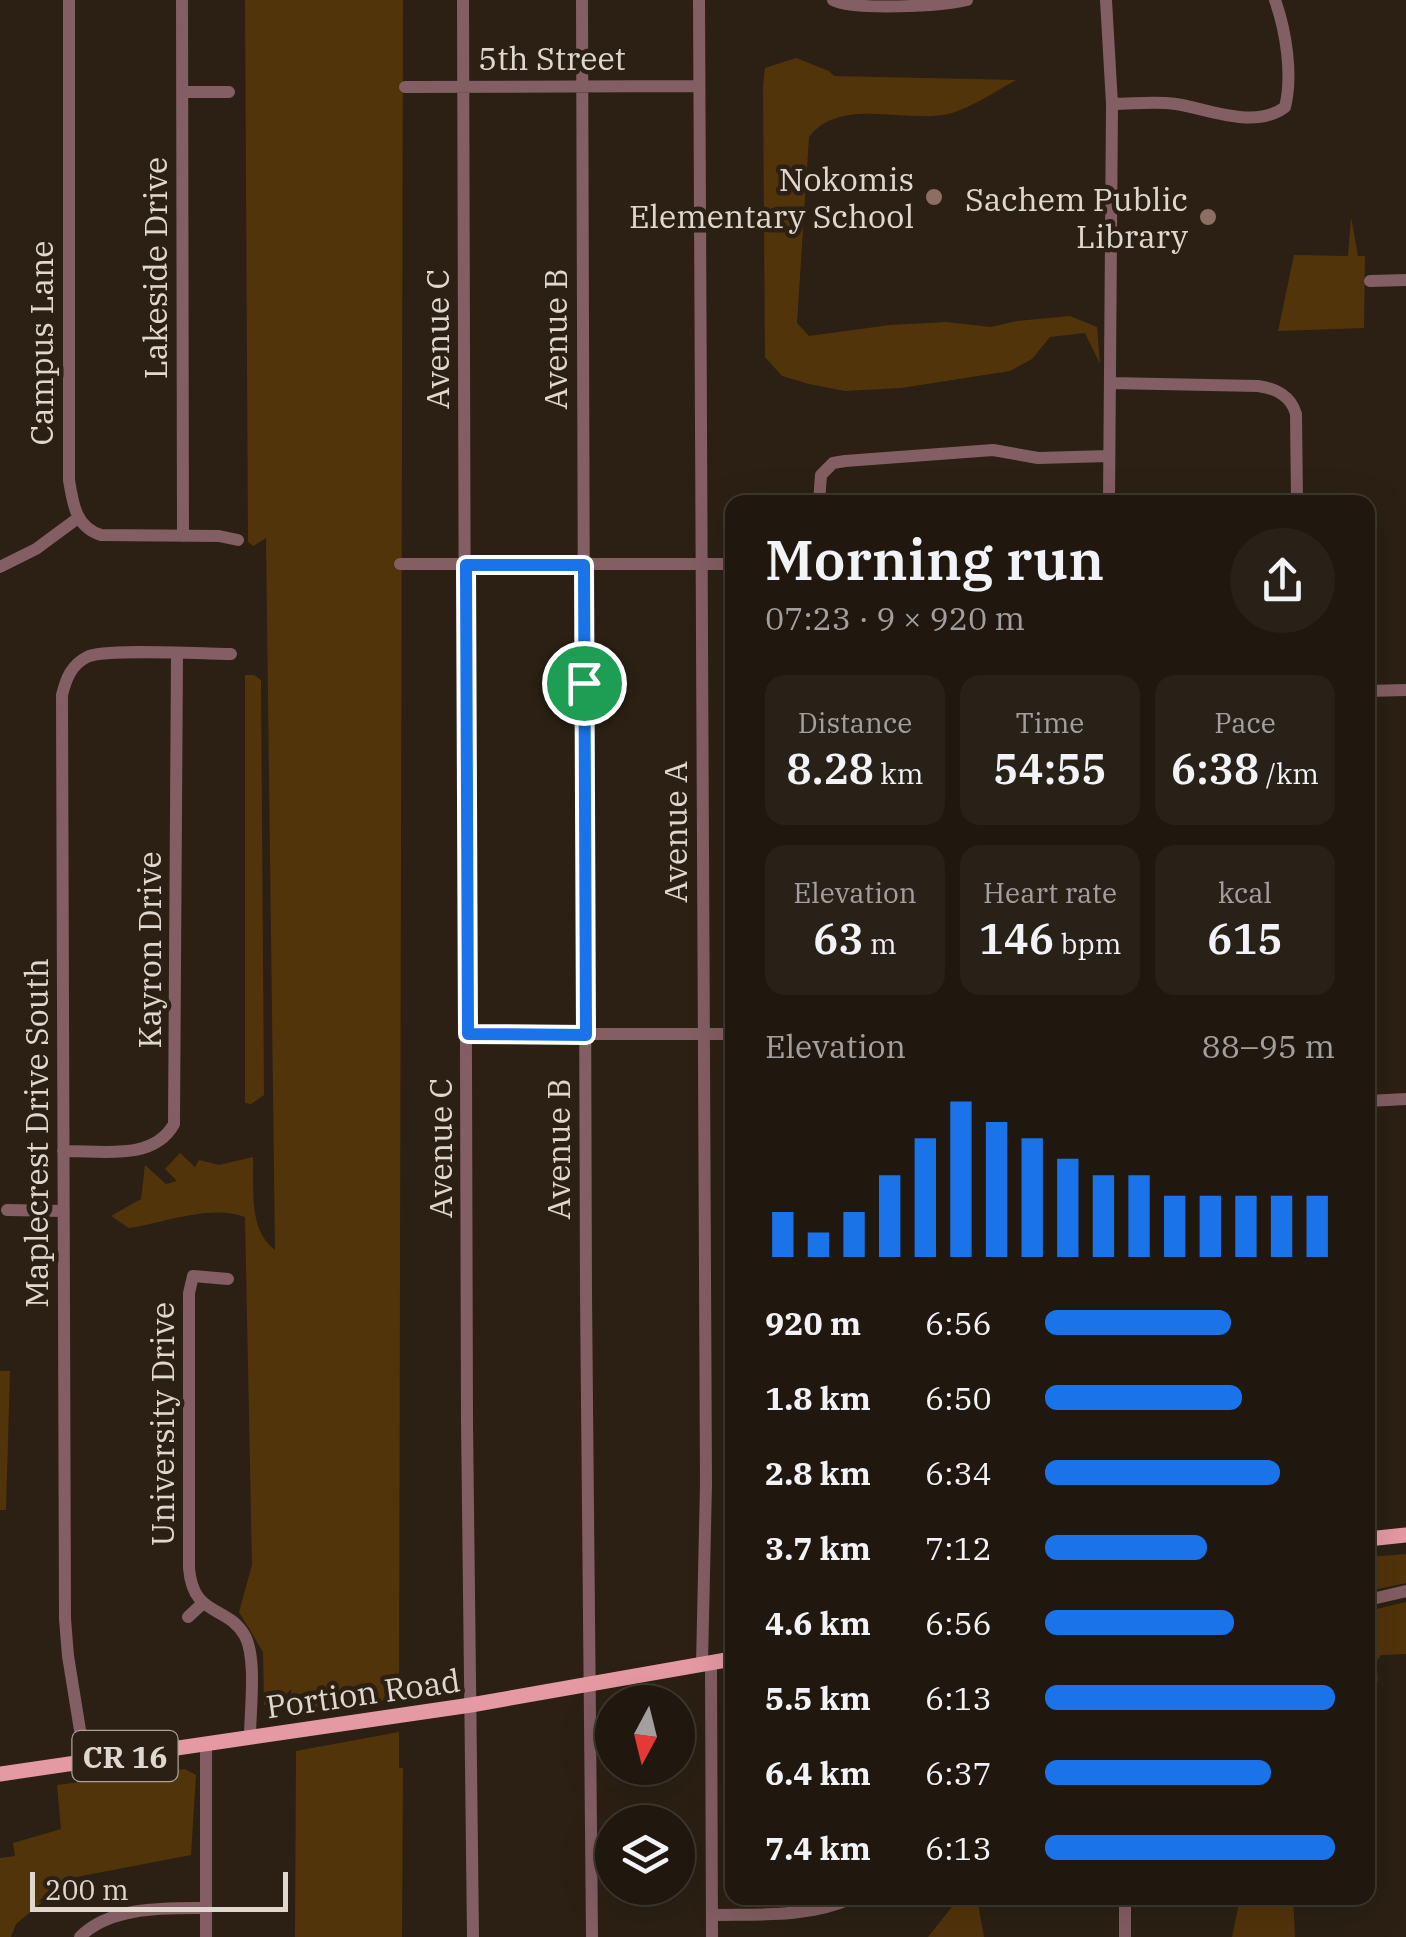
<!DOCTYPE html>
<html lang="en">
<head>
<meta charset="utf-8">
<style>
  :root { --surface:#20180e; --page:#282117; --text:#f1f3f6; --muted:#a2a09e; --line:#3d372e; --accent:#1a73e8 }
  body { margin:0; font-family:"IBM Plex Serif",serif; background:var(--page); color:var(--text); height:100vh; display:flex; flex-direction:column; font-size:38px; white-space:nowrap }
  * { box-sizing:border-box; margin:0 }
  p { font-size:32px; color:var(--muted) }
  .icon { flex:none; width:55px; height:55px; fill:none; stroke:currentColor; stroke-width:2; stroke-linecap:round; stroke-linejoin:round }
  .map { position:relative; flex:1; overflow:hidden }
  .details { position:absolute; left:725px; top:495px; width:650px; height:1410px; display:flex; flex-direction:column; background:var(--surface); border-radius:20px; box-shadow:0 10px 40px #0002,0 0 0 2px var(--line) }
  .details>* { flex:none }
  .needle { width:65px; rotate:187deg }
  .tools { position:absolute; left:595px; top:1685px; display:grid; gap:20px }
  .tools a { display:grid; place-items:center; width:100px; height:100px; border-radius:50%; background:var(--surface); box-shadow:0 10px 40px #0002,0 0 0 2px var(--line); font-size:50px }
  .scale { position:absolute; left:30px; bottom:25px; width:258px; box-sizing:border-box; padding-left:10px; border:5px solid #e0d8cf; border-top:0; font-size:28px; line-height:35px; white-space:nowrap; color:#e0d8cf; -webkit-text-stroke:8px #2b2013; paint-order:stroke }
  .pin { position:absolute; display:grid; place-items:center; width:85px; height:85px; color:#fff; margin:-42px; border:5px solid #fff; border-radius:50%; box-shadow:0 2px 10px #0007 }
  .round { display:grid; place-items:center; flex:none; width:105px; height:105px; border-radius:52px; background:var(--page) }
  .head { display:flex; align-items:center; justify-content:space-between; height:170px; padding:0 40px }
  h1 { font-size:55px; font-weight:600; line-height:75px }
  .metrics { display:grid; grid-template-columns:repeat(3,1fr); gap:15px; height:170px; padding:10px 40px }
  .metrics div { display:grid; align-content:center; border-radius:20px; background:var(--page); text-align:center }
  .metrics b { font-size:42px; font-weight:600 }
  .metrics small { font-size:28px; font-weight:400 }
  .metrics p { font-size:28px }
  .chart { height:280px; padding:20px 40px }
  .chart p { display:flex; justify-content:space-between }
  .chart svg { width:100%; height:180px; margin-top:10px; stroke:var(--accent); stroke-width:6 }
  ul { padding:0 40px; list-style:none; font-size:32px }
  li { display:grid; grid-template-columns:160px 120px 1fr; align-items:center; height:75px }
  li i { height:25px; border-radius:12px; background:var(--accent) }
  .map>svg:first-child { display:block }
  .green { fill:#52340b }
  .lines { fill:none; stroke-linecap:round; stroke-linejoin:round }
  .minor { stroke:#835e62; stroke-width:12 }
  .major { stroke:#e599a3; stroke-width:15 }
  .route-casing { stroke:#fff; stroke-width:20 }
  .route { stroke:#1a73e8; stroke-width:12 }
  .education-dot { fill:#8d6e63; stroke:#2b2013; stroke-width:4 }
  .labels { text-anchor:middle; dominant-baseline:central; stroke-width:9; stroke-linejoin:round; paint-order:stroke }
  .shield { fill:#2b2013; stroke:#aaa197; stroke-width:2.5 }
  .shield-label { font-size:30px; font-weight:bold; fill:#e0d8cf }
  .street-label { font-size:32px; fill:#e0d8cf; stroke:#2b2013 }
  .poi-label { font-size:32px; fill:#e0d8cf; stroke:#2b2013; text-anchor:end }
</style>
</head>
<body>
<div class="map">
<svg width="1406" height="1937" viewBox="0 0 1406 1937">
  <rect width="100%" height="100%" fill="#2b2013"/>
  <path class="green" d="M245,0H403L399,1698L292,1717L291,1689L277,1704L264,1705L263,1652L239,1612L252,1565L245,1217C211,1204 164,1223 129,1228L111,1216L141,1199L145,1165L166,1184L177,1181L165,1169L180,1153L195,1167L199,1160L219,1165L253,1157C254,1189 248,1230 275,1250L266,538L253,546L248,542Z
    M796,58L829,71L834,76L1016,80C996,91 974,106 952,113C907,125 841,95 809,137L797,323L809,336L890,325L946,322L991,327L1017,321L1070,316L1097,327L1100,364L1085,333L1050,337L1032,359L1010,371L901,388L845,391L809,384L782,376L765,357L763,86L765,68Z
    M1351,217L1358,256H1365L1364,328L1278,331L1294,255L1348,256Z
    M245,675H254L261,680L264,1095L251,1104L245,1103Z
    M0,1371H10L6,1510H0Z
    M1406,1554V1583L1368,1591V1557Z
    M1406,1602V1654L1381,1655L1376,1662L1378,1681L1368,1685V1611Z
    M399,1732V1768H403L402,1937H295L296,1751Z
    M185,1769L196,1775L191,1855L71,1878L16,1924L11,1937H0V1858L15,1856L13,1843L61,1829L57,1785Z
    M959,1898H977L984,1937H928Z
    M1240,1898H1293L1295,1937H1232Z"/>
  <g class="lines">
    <path class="minor" d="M69,0V480C73,505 76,527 101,535L219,536L238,540
      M182,0L183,536
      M463,0L467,1420L473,1937
      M582,0L586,1295L592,1937
      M699,0L706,1484L702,1664
      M833,0C854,11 942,6 967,0
      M1106,0L1112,104L1109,502
      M405,87L699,86
      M183,92H229
      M1112,104C1133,104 1155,101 1176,104C1209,109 1255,130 1285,107C1293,75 1286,31 1275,0
      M1370,281L1406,280
      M1110,383L1258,386C1275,388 1291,396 1296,414L1297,502
      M819,502L821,475L833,463L845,461L993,450L1038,458L1109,456
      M400,564H732
      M0,567L36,549L78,518
      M1368,691L1406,690
      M467,1034H732
      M1368,1101L1406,1099
      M63,1151C100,1150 153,1162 174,1124L177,654
      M7,1210L63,1211
      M228,1279L193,1276L189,1293V1568C193,1618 227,1604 245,1636C257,1659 250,1711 250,1737
      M1368,1600L1406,1591
      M188,1617L202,1604
      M711,1663L712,1937
      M206,1745V1937
      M85,1761L68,1656L65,1619L62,695C66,679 71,665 87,657C105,648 205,654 231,654
      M1125,1898V1937
      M712,1915C760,1914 808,1918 852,1898
      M80,1937C110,1906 166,1908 206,1908"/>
    <path class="major" d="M1368,1539L1406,1535
      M0,1774L471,1705L732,1659"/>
  </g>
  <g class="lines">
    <defs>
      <path id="route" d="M466,565H584L586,1035L468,1034Z"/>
    </defs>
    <use href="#route" class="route-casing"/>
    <use href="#route" class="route"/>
  </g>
  <g class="education-dot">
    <circle cx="934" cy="197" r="10"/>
    <circle cx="1208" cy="217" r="10"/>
  </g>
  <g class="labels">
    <rect class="shield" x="72.5" y="1731" width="105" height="50" rx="8"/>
    <g class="shield-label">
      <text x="125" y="1756">CR 16</text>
    </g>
    <g class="street-label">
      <text x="552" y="58">5th Street</text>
      <text transform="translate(155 268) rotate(-90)">Lakeside Drive</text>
      <text transform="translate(437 339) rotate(-90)">Avenue C</text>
      <text transform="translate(555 339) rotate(-90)">Avenue B</text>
      <text transform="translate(41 343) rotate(-90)">Campus Lane</text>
      <text transform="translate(675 832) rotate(-90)">Avenue A</text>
      <text transform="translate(149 950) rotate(-90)">Kayron Drive</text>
      <text transform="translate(36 1133) rotate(-90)">Maplecrest Drive South</text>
      <text transform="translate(440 1148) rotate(-90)">Avenue C</text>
      <text transform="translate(558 1149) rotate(-90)">Avenue B</text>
      <text transform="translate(162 1424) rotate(-90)">University Drive</text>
      <text transform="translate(363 1693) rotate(-8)">Portion Road</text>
    </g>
    <g class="poi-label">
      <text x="914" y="179">Nokomis<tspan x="914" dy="37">Elementary School</tspan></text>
      <text x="1188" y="199">Sachem Public<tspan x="1188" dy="37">Library</tspan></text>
    </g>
  </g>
</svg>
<div class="tools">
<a><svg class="needle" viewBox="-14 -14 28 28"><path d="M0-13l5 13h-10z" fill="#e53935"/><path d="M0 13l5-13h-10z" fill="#a2a09e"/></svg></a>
<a><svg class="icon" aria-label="layers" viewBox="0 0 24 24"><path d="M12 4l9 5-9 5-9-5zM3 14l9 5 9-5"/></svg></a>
</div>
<div class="scale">200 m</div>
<div class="pin" style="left:584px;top:683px;background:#1e9e55"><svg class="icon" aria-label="arrive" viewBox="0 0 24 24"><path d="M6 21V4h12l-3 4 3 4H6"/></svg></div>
<section class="details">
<div class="head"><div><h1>Morning run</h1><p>07:23 · 9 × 920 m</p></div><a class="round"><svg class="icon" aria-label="share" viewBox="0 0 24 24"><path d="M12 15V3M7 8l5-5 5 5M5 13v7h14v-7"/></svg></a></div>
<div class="metrics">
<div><p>Distance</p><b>8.28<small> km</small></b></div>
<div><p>Time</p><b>54:55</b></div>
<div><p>Pace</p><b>6:38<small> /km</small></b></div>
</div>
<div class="metrics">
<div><p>Elevation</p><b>63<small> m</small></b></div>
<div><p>Heart rate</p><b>146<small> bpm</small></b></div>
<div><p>kcal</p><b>615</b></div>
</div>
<div class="chart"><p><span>Elevation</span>88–95 m</p>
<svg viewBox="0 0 160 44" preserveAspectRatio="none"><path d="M5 44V33M15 44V38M25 44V33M35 44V24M45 44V15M55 44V6M65 44V11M75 44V15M85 44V20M95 44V24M105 44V24M115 44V29M125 44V29M135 44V29M145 44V29M155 44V29"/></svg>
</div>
<ul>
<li><b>920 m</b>6:56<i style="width:64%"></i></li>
<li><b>1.8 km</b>6:50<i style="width:68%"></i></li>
<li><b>2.8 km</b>6:34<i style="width:81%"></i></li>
<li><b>3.7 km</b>7:12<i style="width:56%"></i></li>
<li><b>4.6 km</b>6:56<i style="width:65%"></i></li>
<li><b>5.5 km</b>6:13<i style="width:100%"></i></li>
<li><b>6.4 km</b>6:37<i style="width:78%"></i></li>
<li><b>7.4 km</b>6:13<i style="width:100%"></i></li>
</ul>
</section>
</div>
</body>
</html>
